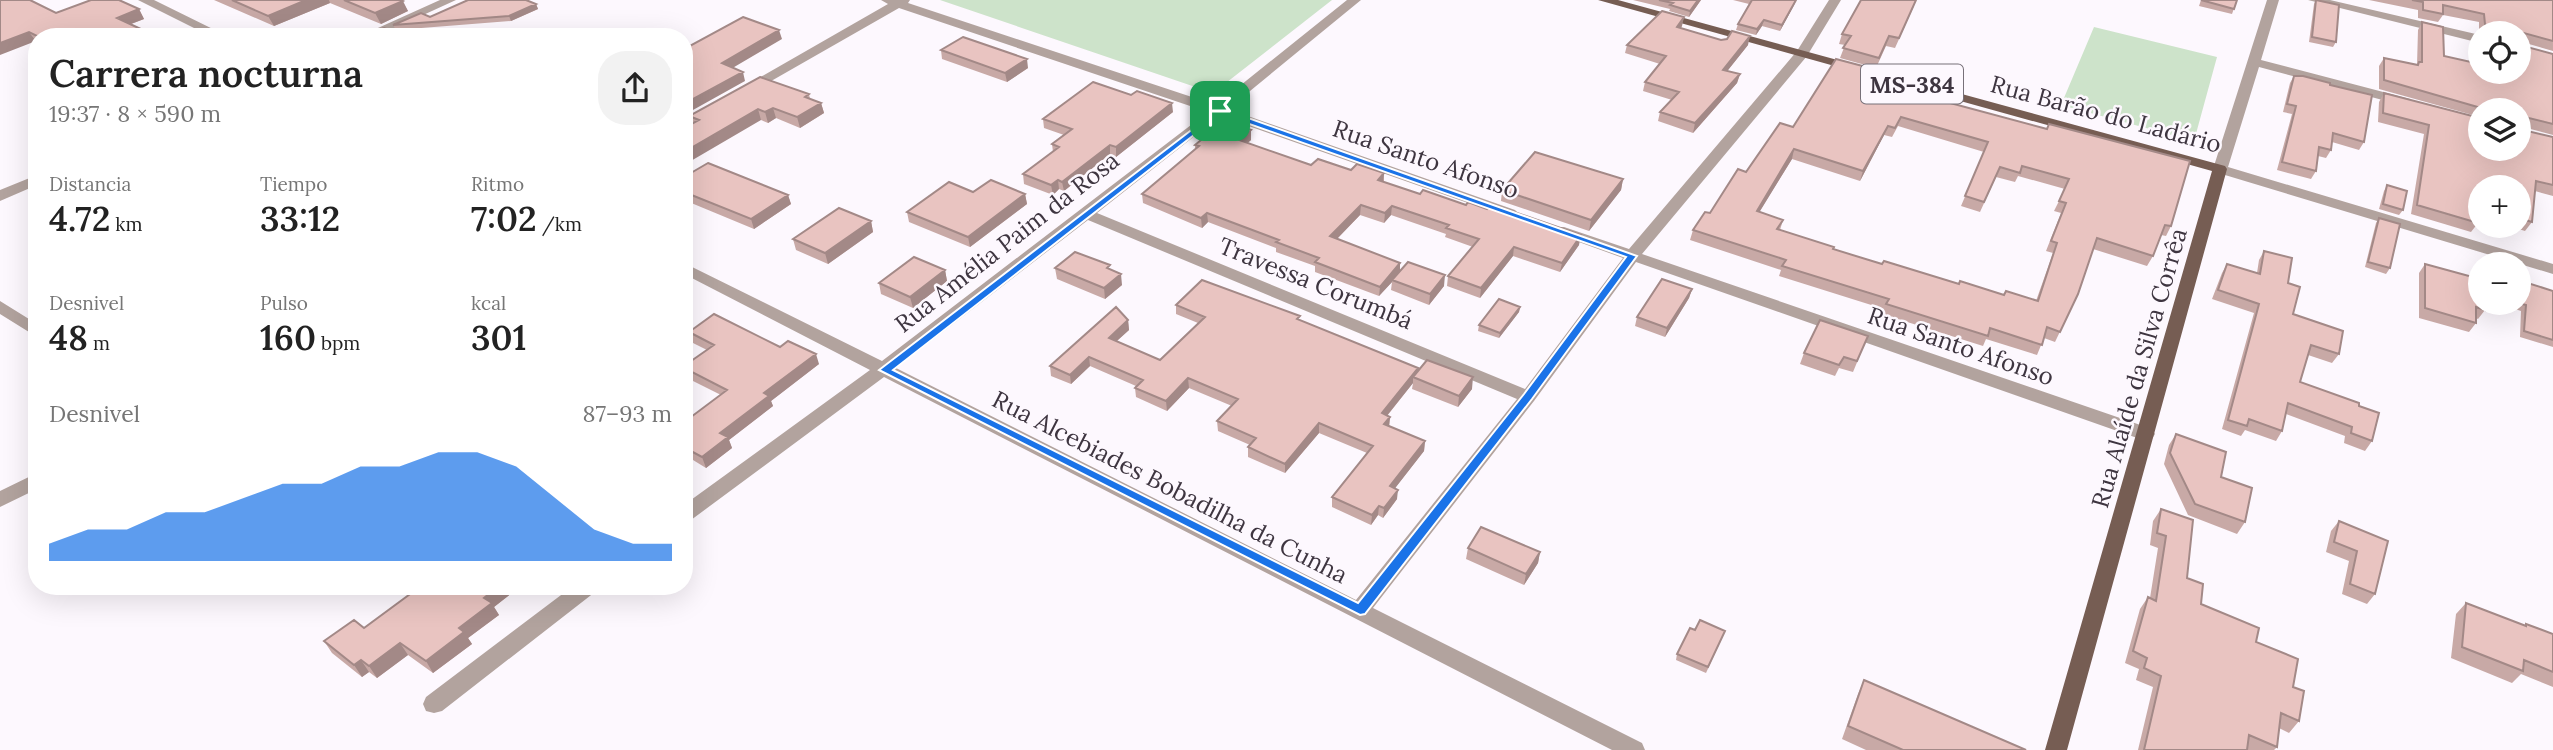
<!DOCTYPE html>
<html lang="es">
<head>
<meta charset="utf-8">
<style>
  :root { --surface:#fff; --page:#f2f2f2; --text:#222; --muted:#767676; --accent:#1a73e8 }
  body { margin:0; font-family:Lora,serif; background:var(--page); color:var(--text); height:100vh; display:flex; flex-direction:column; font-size:26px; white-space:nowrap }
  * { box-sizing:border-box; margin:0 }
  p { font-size:23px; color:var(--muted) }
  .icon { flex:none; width:38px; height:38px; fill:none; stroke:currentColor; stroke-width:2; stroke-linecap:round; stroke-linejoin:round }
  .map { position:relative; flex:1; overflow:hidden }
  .drawer { position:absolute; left:28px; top:28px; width:665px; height:567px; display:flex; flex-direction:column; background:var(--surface); border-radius:28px; box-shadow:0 7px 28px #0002 }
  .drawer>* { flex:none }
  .fabs { position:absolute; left:2468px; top:21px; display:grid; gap:14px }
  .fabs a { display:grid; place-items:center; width:63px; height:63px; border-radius:50%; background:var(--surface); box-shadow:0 7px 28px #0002; font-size:35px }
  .pin { position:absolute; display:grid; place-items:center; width:60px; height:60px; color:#fff; margin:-30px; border-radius:14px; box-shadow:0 4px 10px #0006 }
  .round { display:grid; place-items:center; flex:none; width:74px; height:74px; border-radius:28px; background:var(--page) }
  .headline { display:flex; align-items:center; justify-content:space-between; height:119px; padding:0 21px }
  h1 { font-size:38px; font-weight:600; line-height:52px }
  .metrics { display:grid; grid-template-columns:repeat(3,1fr); gap:10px; height:119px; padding:7px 21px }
  .metrics div { display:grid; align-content:center }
  .metrics b { font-size:35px; font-weight:600 }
  .metrics small { font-size:19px; font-weight:400 }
  .metrics p { font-size:19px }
  .chart { height:196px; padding:14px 21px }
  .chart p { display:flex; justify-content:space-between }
  .chart svg { width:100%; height:126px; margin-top:7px; fill:var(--accent); opacity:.7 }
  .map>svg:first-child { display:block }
  .green { fill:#cde3ca }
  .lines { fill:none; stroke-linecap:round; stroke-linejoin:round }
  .minor { fill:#b2a39e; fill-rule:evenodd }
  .major { fill:#765d53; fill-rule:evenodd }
  .wall { fill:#c8a9a6; fill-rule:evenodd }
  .shaded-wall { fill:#a38987 }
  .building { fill:#e9c4c1; stroke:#a38987; stroke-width:2; fill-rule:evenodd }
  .route { fill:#1a73e8; stroke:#fff; stroke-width:2; fill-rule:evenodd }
  .labels { text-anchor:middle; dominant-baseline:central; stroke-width:5; stroke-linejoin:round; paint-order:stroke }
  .shield { fill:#fdf8fe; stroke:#777079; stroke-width:2 }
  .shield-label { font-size:23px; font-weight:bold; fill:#3e3540 }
  .street-label { font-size:24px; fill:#3e3540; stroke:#fdf8fe }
</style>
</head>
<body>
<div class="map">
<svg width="2553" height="750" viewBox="0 0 2553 750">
  <rect width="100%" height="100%" fill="#fdf8fe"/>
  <path class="green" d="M940,0H1332L1213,93Z
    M2094,27L2217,57L2194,141L2061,105Z"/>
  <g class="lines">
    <path class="minor" d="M138,0H154L229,37H212Z
      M440,0H456L375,37H358Z
      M881,0H910L908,3L1216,105L1347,0H1361L1228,109L1515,210L1518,213L1515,216H1505L1220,116L1097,213L1525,389L1623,258L1554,233L1551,230L1554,227H1564L1629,249L1797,51L1829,0H1841L1807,56L1642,254L2152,429L2155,434L2152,439H2140L1636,262L1534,401L1373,608L1642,743L1645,750H1612L884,377L691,520L684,522V505L870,370L684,274V263L882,361L1208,112L899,8L750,93L745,94L738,90L888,4ZM1088,220L1517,399L1356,600L896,368Z
      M2267,0H2279L2261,60L2410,99L2412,102L2405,106L2259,67L2228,167L2553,264V274L2215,172L2213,169Z
      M2308,0H2330L2480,35V43Z
      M712,105L717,106V112L684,128V118Z
      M37,175V185L0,201V190Z
      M0,301L37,324V337L0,314Z
      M37,473V489L0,507V491Z
      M573,586H598L595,592L442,711L434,713L426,711L423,704L426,697Z"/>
    <path class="major" d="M1598,0H1618L2225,166L2227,169L2067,750H2045L2212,171Z"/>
  </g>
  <path class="wall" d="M0,0L56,13L139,9L144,19L131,24L158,37H37V42Z
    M214,0H401L408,11L381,24L330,3L274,26Z
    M1633,0H1701L1689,17L1669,11L1670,9Z
    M1733,0H1796L1794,5L1780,31L1762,26L1756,35L1736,30L1738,24L1749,4Z
    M2201,0H2237L2232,14L2199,6Z
    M2316,0L2336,42L2333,47L2309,42L2314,4Z
    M2369,0H2553V51L2522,42L2523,46L2553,54V135L2523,127V130L2553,137V196L2535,191L2532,222L2525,231L2509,226H2518V187H2480V217H2478V223L2471,232L2411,214L2424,134L2378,122L2379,102L2384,93L2480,149L2518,110H2480V117L2379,89V66L2384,58L2417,65L2418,30L2422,22L2444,56L2518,72V33H2481L2479,32V22L2443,15L2438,22L2418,18V10Z
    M536,4L538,9L511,21L396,30L393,25L430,17Z
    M1914,6L1895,48L1886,46L1876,68L1840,58L1845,45L1839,44L1842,34Z
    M1682,26L1681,28L1721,40L1748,45L1727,71L1740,74L1737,83L1693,133L1658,121L1660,112L1672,100L1643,91L1645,82L1660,64L1625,53L1627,45Z
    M941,50L1028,68L1007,82L942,59Z
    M2294,76L2330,85L2364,142L2359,150L2332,142L2331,150L2326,158L2318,156L2316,171L2311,179L2277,170L2292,114L2283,112L2290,83Z
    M1871,78L1913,93L2171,226L2166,236L2161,235L2153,256L2147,266L2093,249L2078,294L2055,342L2044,338L2037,355L1986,339L1983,346L1882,314L1884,309L1779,276L1781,270L1690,240L1693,230L1710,213L1746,172L1793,127ZM1898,126L1984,152L1961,206L1980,212L1996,177L2015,182L2018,176L2065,189L2054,211L2061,213L2046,251L2053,253L2036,301L2004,295L1959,284L1882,264L1834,249L1780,230L1783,220L1759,212L1792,159L1860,181L1884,135L1892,137Z
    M809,94L810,99L821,103L824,113L800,128L776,118L768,123L761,120L692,124L689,116Z
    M1173,112L1116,157L1110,154L1064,191L1059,189L1053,195L1024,184L1023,174L1053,152L1052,144L1064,135L1044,128L1043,119Z
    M1251,130V140L1247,143L1311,165L1384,173V182L1579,245L1560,272L1513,256L1480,298L1447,286L1448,276L1473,247L1445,237L1446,234L1391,215L1384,223L1360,215L1337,239L1400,271L1444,286L1429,305L1391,290L1392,282L1379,296L1315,272V266L1276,252V248L1208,222L1202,228L1143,203L1142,194L1195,149V145Z
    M684,177L788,195L791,204L754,229L684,200Z
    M1623,179L1621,190L1589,231L1501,201L1502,190Z
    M2387,185L2403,210L2399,215L2379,209L2384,191Z
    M973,192L1025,194L1027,204L970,247L909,222L907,212Z
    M2379,218L2390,268L2386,274L2365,267L2376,223Z
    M871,221L873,232L828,264L796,250L793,239Z
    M2264,251L2288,283L2293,314L2339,354L2332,363L2308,355L2300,382L2359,406L2372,441L2365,451L2344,443L2345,436L2286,414L2282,431L2276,441L2245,430L2241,436L2222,429L2254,313L2212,299L2222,273L2227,264L2257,273L2259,260Z
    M2425,264L2485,310L2478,319L2476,318V323L2469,332L2419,318V273Z
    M1055,268L1111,270L1122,285L1105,299L1057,279Z
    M945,270L947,281L913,308L881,294L879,283Z
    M1692,289L1689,298L1665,337L1635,326L1637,317Z
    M2553,291V347L2520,337L2521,311L2500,304V303H2518Z
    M1176,305L1300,320L1418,372L1472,389L1458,407L1412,389L1413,383L1387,416L1390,417L1389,426L1425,441L1424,451L1395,488L1397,499L1383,518L1378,515L1371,525L1332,507V497L1367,453L1319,433L1285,473L1248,457V447L1250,445L1218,431L1217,421L1232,406L1189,388L1167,411L1136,397L1135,388L1136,386L1090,366L1071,384L1051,376L1050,366L1128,320L1129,330L1117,341L1160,360L1198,323L1176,314Z
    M1520,307L1519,312L1499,338L1478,331L1479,325Z
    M689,332L780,347L819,364L771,401L773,406L729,440L732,448L706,468L693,460L684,467L691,417L721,395L687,378L684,370V366L707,350L693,343Z
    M1868,336L1853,372L1839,368L1835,376L1800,364L1804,353Z
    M2176,434L2221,477L2245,522L2237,534L2188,515L2164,464L2169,445Z
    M2161,509L2187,578L2201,604L2256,642L2293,687L2299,721L2289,733L2279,728L2277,747L2274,750H2138L2153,687L2136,680L2139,669L2125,663L2140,609L2148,597L2150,598L2158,548L2150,545L2153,521Z
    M2339,521L2388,541L2375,594L2367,604L2342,594L2349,561L2326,552L2331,531Z
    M1468,548L1540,552L1538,563L1524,585L1466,559Z
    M420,586H521L494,607L499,615L468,638L472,644L433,673L408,655L377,678L369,672L362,677L332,653L324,641L364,628L420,587Z
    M2466,603L2524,625L2526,624L2553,634V687L2521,674L2512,683L2451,658L2456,614Z
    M1695,630L1723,636L1706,673L1676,660L1677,654Z
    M1864,680L2026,750H1866L1842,739L1858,694Z"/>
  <path class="shaded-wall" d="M306,0H329L330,3L274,26L268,16Z
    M1698,0H1701L1689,17L1690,11Z
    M1796,0L1794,5L1780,31L1782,25Z
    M403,1L408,11L381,24L375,13Z
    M536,4L538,9L511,21L509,16Z
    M139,9L144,19L123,27L117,18Z
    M1684,17L1682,26L1675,36L1677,27Z
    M1764,20L1762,26L1756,35L1757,29Z
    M779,30L782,39L724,73L722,63Z
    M29,32L36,41L0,55V43Z
    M1750,36L1748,45L1721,79L1723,70Z
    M1027,59L1028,68L1007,82L1005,73Z
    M743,72L745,81L684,115V104Z
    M1740,74L1737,83L1693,133L1695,123Z
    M821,103L824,113L800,128L797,117Z
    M1172,103L1173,112L1116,157V147Z
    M773,108L776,118L768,123L765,112Z
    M758,109L761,120L684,165V152Z
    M1888,126L1884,135L1860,181L1863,171Z
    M1251,130V140L1240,150L1239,140Z
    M1110,145V154L1064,191L1062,182Z
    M1794,149L1792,159L1754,221L1757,211Z
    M1384,173L1383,183L1378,180Z
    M1623,179L1621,190L1589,231L1591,220Z
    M1058,180L1059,189L1053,195L1051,185Z
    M1025,194L1027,204L970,247L968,237Z
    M788,195L791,204L754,229L751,219Z
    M1361,205L1360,215L1330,246V236Z
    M1392,206L1391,215L1384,223L1385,213Z
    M1207,213L1208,222L1202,228L1201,218Z
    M871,221L873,232L828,264L825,253Z
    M1581,235L1579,245L1560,272L1562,263Z
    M1514,247L1513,256L1480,298L1481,288Z
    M1400,263V273L1392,280V282L1379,296L1380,287Z
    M945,270L947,281L913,308L910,297Z
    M1121,274L1122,285L1105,299L1104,288Z
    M1445,275L1444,286L1429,305L1430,294Z
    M1692,289L1689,298L1665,337L1667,328Z
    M1520,307L1519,312L1499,338L1500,333Z
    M1128,320L1129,330L1110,347L1109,338Z
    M816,354L819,364L771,401L773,406L729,440L732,448L706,468L702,457L720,433L764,393Z
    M1089,357L1090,366L1071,384L1070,375Z
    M1418,368L1417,377H1413V383L1381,423L1382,413Z
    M1473,377L1472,389L1458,407L1459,396Z
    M1188,378L1189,388L1167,411L1166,401Z
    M1390,417L1389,427L1384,424Z
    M1319,423V433L1285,473V464Z
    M1425,441L1424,451L1389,496L1390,486Z
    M689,450L693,460L684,467V453Z
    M1398,490L1397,499L1383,518L1384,508Z
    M1379,506L1378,515L1371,525L1372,515Z
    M1540,552L1538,563L1524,585L1526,574Z
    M499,586H521L494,607L499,615L468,638L472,644L433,673L426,661L484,598Z
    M400,643L408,655L377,678L369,666Z
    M361,660L369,672L362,677L354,665Z"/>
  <path class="building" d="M0,0H30L56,13L91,0H119L139,9L117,18L158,37H39L29,32L0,43Z
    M232,0H306L268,16Z
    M344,0H401L403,1L375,13Z
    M468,0H526L536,4L509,16L393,25L421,13L430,17Z
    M1659,0H1698L1690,11L1670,5L1673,3Z
    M1752,0H1796L1782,25L1764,20L1757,29L1738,24Z
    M1861,0H1916L1899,38L1889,36L1879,58L1843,48L1851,36L1842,34Z
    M2201,0H2237L2234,9Z
    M2316,0L2339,5L2336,42L2312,37Z
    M2412,0H2553V41L2524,33L2521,36L2523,46L2553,54V124L2525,117L2521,119L2523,130L2553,137V185L2536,181L2532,222L2518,218V187H2480V207L2478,223L2417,205L2429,125L2383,113L2384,93L2480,118V149H2518V110H2488L2384,80V58L2418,65L2419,62H2422V22L2443,27L2444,56L2480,64V72H2518V33H2486L2488,27L2485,24L2484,14L2443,5V14L2423,10V2Z
    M1662,11L1684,17L1677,27L1721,40L1727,39L1732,31L1750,36L1723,70L1740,74L1695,123L1660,112L1679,92L1645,82L1666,56L1627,45Z
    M743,17L779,30L722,63L743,72L684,104V49Z
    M384,28L406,37H363Z
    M963,37L1027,59L1005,73L941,50Z
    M1836,59L1874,69L1871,78L1914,90L1913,93L2047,129L2049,124L2190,161L2171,226L2165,225L2153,256L2097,238L2078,294L2060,332L2047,327L2042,345L1990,328L1988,336L1886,304L1889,299L1782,266L1786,260L1693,230L1705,212L1710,213L1738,169L1746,172L1780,123L1793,127ZM1901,117L1988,142L1965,196L1984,202L2000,167L2020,173L2022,166L2069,179L2059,201L2066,203L2051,241L2057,243L2038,301L2006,291L2004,295L1960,281L1959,284L1884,261L1882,264L1833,249L1834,247L1777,229L1783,220L1757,211L1794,149L1863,171L1888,126L1895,128Z
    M2294,76H2303L2330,83V85L2372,95L2364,142L2333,133L2331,150L2319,147L2316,171L2282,162L2296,106L2287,104Z
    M760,77L809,94L805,97L821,103L797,117L773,108L765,112L758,109L684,152V128L699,120L689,116Z
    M1093,82L1131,95L1137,91L1172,103L1116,147L1110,145L1062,182L1058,180L1051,185L1023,174L1059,147L1052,144L1072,129L1043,119Z
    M1224,121L1251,130L1239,140L1311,165L1318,159L1351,170L1357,164L1384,173L1378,180L1420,194L1423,190L1466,205L1468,202L1487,209L1491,204L1581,235L1562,263L1514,247L1481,288L1448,276L1479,239L1446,228L1449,225L1392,206L1385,213L1361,205L1330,236L1400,263L1380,287L1315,262L1319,258L1276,242L1279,240L1207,213L1201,218L1142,194L1199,146L1195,145Z
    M1535,152L1623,179L1591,220L1502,190Z
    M708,163L788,195L751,219L684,192V177Z
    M991,180L1025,194L968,237L907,212L949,182L973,192Z
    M2387,185L2407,191L2403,210L2383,204Z
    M839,208L871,221L825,253L793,239Z
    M2379,218L2400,224L2390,268L2368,262Z
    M2264,251L2292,258L2288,283L2300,287L2293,314L2343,331L2339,354L2311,345L2300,382L2359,403V406L2379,413L2372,441L2351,433L2352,427L2288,403L2282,431L2249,419L2247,426L2228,420L2259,304L2218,290L2227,264L2260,274Z
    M1075,252L1110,265L1107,268L1121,274L1104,288L1055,268Z
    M37,256V262L31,258Z
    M914,257L945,270L910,297L879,283Z
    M1408,262L1445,275L1430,294L1392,280Z
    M2425,264L2480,279V303H2484L2485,310L2476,307V323L2425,308Z
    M1662,279L1692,289L1667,328L1637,317Z
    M1202,280L1300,316L1297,319L1418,368L1382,413L1390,417L1384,424L1425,441L1390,486L1398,490L1384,508L1379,506L1372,515L1332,497L1373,446L1319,423L1285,464L1248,447L1256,438L1217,421L1238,399L1188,378L1166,401L1135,388L1143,380L1089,357L1070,375L1050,366L1116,307L1128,320L1109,338L1160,360L1205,317L1176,305Z
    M2518,280L2553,291V340L2524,331L2526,305L2518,303Z
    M1499,299L1520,307L1500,333L1479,325Z
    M714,314L780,347L788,341L816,354L764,393L769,396L720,433L728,437L702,457L689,450L684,453V415L691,417L727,390L684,368V366L714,345L689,332Z
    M1820,320L1868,336L1857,361L1844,357L1839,365L1804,353Z
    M1427,360L1473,377L1459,396L1413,377Z
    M2176,434L2226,452L2221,477L2252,488L2245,522L2195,504L2170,453Z
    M2161,509L2193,520L2187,578L2203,584L2201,604L2259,628L2256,642L2298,659L2293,687L2304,691L2299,721L2281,713L2277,747L2249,735L2247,750H2144L2161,676L2144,668L2147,658L2133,651L2148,597L2156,601L2166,536L2157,533Z
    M2339,521L2388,541L2375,594L2350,584L2357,551L2334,542Z
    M1481,527L1540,552L1526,574L1468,548Z
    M421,586H499L484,598L492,603L459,628L464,632L426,661L400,643L369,666L361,660L354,665L324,641L354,620L364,628Z
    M2466,603L2526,626V624L2553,634V672L2524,660L2523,671L2462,647Z
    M1700,620L1725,631L1708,667L1677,654L1690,628L1695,630Z
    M1864,680L2026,750H1903L1848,726Z"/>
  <path class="route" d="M1220,108L1637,256L1532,399L1365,614L1360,615L879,370ZM1221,114L1626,257L1524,394L1358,603L893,370Z"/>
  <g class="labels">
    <rect class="shield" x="1861" y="64.5" width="102" height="39" rx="5"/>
    <g class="shield-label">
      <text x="1912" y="84">MS-384</text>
    </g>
    <g class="street-label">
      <text transform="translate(2106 114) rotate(15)">Rua Barão do Ladário</text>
      <text transform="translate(1426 159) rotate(19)">Rua Santo Afonso</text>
      <text transform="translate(1007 242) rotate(-38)">Rua Amélia Paim da Rosa</text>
      <text transform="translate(1316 283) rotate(22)">Travessa Corumbá</text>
      <text transform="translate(1961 346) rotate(19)">Rua Santo Afonso</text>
      <text transform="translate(2139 368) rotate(-74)">Rua Alaíde da Silva Corrêa</text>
      <text transform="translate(1170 487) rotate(27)">Rua Alcebiades Bobadilha da Cunha</text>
    </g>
  </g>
</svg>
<div class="fabs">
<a><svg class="icon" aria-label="locate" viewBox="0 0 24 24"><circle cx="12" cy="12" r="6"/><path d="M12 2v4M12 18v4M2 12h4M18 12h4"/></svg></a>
<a><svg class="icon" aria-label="layers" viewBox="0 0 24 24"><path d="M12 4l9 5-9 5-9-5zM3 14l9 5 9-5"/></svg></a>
<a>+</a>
<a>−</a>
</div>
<div class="pin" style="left:1220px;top:111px;background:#1e9e55"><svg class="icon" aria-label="arrive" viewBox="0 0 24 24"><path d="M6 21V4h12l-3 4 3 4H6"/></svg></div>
<section class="drawer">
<div class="headline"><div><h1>Carrera nocturna</h1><p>19:37 · 8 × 590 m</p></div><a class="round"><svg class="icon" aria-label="share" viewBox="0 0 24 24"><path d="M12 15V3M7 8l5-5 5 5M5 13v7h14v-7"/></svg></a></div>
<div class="metrics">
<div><p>Distancia</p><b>4.72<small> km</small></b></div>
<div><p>Tiempo</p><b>33:12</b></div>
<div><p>Ritmo</p><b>7:02<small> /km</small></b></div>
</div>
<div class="metrics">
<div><p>Desnivel</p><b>48<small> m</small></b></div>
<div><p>Pulso</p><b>160<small> bpm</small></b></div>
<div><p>kcal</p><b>301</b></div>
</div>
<div class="chart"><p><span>Desnivel</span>87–93 m</p>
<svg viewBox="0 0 160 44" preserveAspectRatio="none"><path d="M0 44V38L10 33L20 33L30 27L40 27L50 22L60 17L70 17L80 11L90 11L100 6L110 6L120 11L130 22L140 33L150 38L160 38V44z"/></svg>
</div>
</section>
</div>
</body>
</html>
